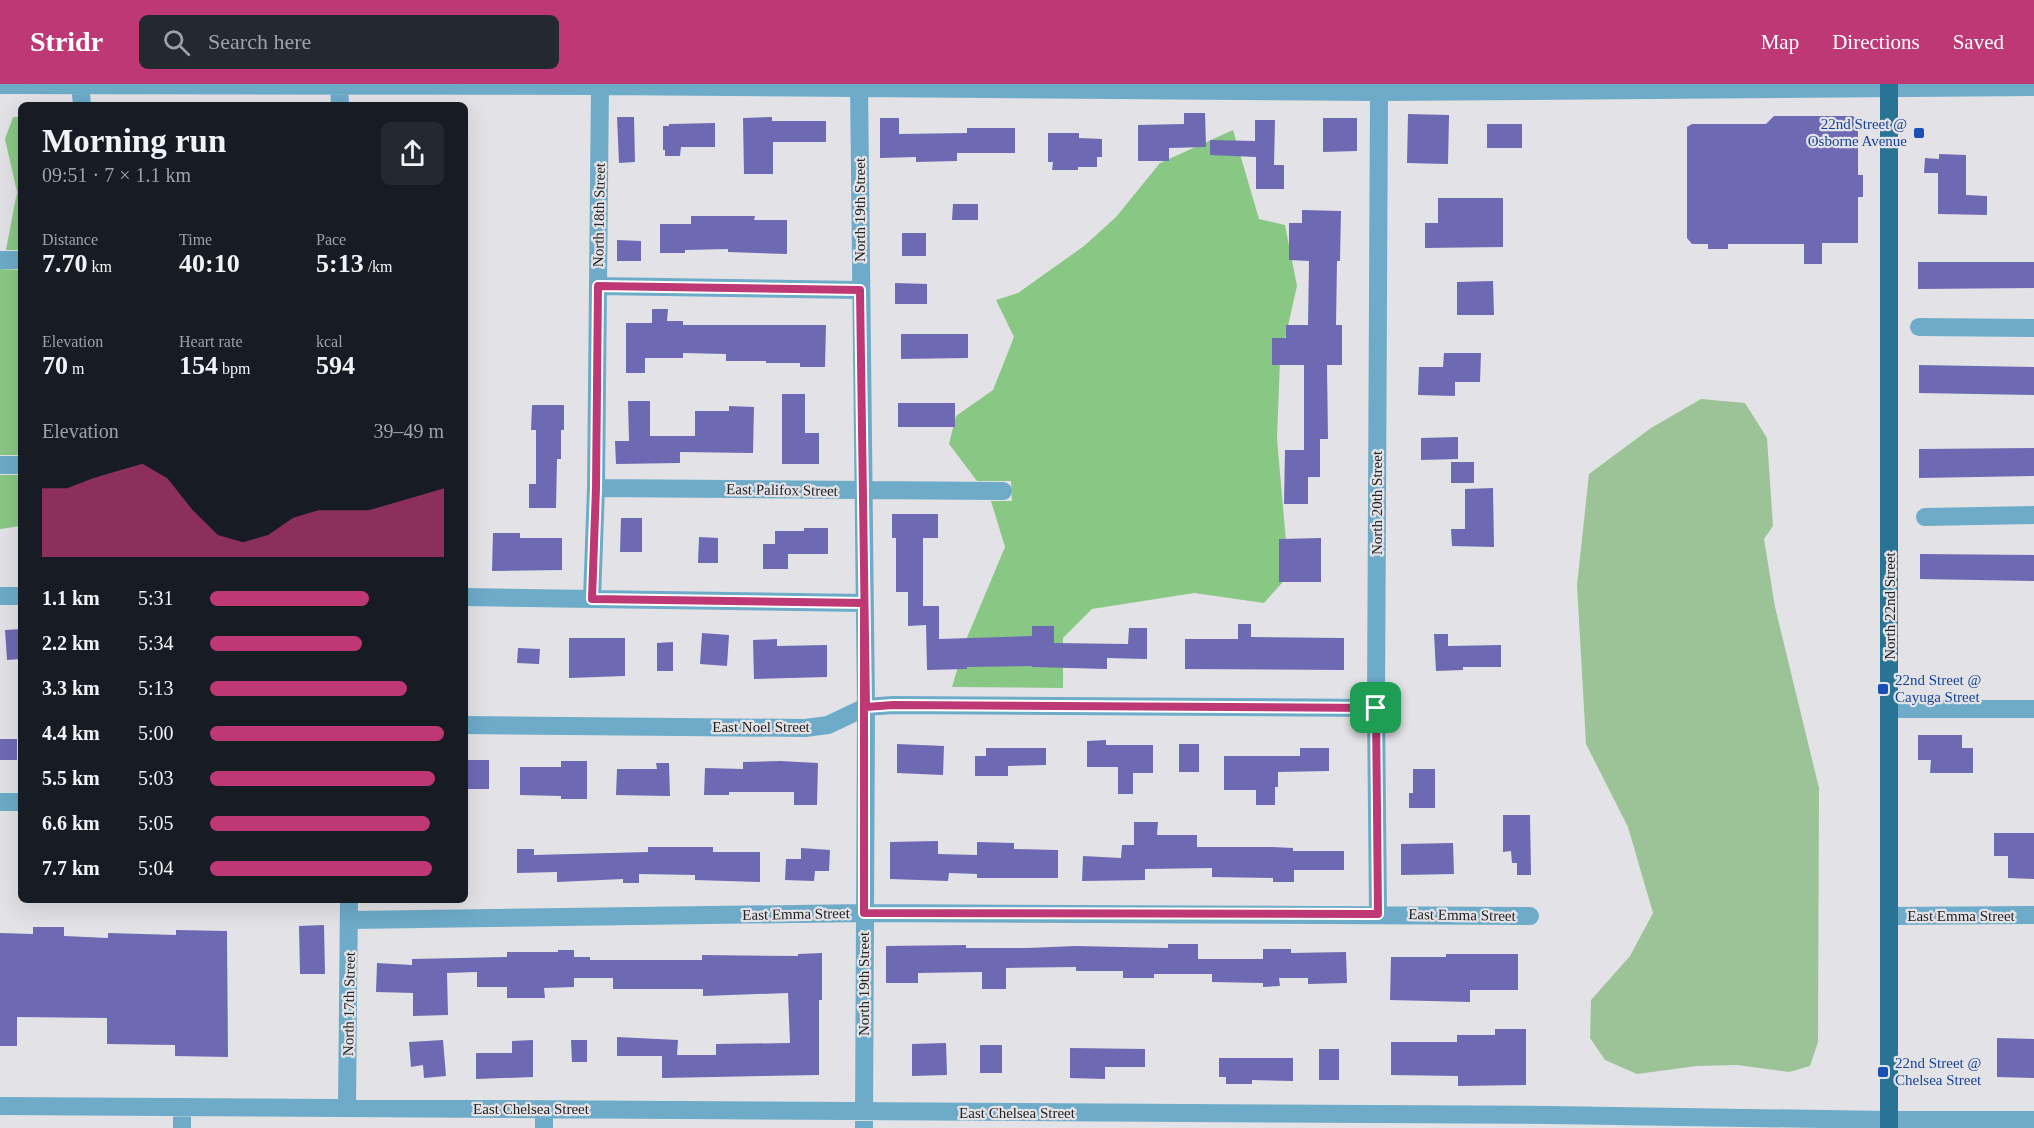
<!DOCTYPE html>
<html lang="en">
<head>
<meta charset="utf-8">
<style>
  :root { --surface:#171b24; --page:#242831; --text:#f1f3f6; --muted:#9ea1a6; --accent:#bf3876 }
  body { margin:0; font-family:Georgia,serif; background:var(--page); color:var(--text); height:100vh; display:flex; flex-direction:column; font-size:22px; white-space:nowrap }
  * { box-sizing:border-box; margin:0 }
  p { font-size:20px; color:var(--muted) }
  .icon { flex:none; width:33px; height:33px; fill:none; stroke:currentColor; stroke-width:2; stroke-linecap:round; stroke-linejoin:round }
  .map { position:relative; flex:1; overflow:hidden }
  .drawer { position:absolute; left:18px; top:18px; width:450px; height:801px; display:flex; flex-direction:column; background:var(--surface); border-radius:9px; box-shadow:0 6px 24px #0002 }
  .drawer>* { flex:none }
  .pin { position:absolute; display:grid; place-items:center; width:51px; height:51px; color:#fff; margin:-26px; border-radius:12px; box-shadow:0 3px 9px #0006 }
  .round { display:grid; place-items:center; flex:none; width:63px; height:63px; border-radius:9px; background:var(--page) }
  .head { display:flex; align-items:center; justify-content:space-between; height:102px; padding:0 24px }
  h1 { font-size:33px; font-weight:700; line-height:45px }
  .metrics { display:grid; grid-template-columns:repeat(3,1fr); gap:9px; height:102px; padding:6px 24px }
  .metrics div { display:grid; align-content:center }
  .metrics b { font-size:26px; font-weight:700 }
  .metrics small { font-size:16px; font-weight:400 }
  .metrics p { font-size:16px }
  .chart { height:168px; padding:12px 24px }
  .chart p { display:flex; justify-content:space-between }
  .chart svg { width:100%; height:108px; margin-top:6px; fill:var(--accent); opacity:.7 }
  ul { padding:0 24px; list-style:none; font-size:20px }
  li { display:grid; grid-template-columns:96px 72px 1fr; align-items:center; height:45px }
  li i { height:15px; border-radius:8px; background:var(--accent) }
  header { display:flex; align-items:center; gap:36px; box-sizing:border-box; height:84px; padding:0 30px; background:var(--accent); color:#fff }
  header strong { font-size:28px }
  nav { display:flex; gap:33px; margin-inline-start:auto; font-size:21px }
  .search { width:420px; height:54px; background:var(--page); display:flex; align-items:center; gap:15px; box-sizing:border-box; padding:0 21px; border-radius:9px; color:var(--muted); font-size:22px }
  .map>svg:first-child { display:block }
  .green { fill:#9bc397 }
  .forest { fill:#89c784 }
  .building { fill:#6e69b3 }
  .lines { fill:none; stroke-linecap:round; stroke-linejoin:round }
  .minor { stroke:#6dabc9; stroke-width:18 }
  .major { stroke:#297494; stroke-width:18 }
  .route-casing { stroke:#fff; stroke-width:12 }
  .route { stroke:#bf3876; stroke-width:8 }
  .transit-dot { fill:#1a4fb4; stroke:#e3e3e7; stroke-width:2 }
  .labels { text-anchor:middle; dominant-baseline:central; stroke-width:4.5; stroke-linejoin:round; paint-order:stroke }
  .transit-label { font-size:15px; fill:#164399; stroke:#e3e3e7; text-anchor:start }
  .street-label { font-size:15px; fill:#242425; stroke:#e3e3e7 }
</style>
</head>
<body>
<header>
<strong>Stridr</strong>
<div class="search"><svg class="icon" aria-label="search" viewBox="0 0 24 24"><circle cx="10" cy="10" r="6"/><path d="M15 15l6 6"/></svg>Search here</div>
<nav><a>Map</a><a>Directions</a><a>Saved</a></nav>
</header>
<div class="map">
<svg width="2034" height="1044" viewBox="0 0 2034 1044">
  <rect width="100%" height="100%" fill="#e3e3e7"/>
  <path class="green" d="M1701,315L1745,319L1767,354L1773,442L1764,455L1775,523L1819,704L1818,958L1810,982L1789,988L1737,981L1697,982L1637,990L1605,976L1590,954L1591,916L1630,872L1653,829L1628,743L1586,660L1577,501L1589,390L1651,344Z"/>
  <path class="forest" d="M13,33H21V166H6L17,108L5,55Z
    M1233,46L1259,135L1285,141L1297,202L1280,277L1277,355L1289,491L1264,519L1194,509L1092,525L1063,554V604L952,603L966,556L1005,463L991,417H1012L1011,397H977L949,360L956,332L993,306L1014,253L996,216L1018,209L1084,162L1116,133L1160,79Z
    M0,185L21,186V371H0Z
    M0,391H21V442L0,445Z"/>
  <path class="building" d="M1184,29H1205L1206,63L1169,64V77H1138V41L1184,40Z
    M1408,30L1449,31L1448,80L1407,79Z
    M1774,32H1853L1858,38V91H1863V113H1858V159H1822V180H1804V160H1728V165H1708V160H1692L1687,154V43L1692,40H1766Z
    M617,33H634L635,78L619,79Z
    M772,33V37H826V58H773V90H744L743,34Z
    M880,34H899V50L967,49V44H1015V69H957V77L916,78V73L880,74Z
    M1323,34H1357V67L1323,68Z
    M1255,36H1275L1274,81H1284V105H1256V73L1210,71V56L1255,57Z
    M715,39V63H681L680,72H665V66H663V42H669V40Z
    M1487,40H1522V64H1487Z
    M1048,49H1079V54L1102,55V73H1097V83H1078V86H1052L1053,78H1048Z
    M1939,70L1966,71V111L1987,112V131L1938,130V89H1924L1925,74L1939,75Z
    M1438,114H1503V163L1425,164V139H1438Z
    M953,120H978V136H952Z
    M1302,126L1341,127L1340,177H1337L1336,241H1342V281H1327L1328,355H1320V393H1308V420H1284L1285,366H1304V281H1272V254H1286V241H1308L1309,177L1289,176V139H1302Z
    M691,132H755L754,136H787V170L728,168V165L685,166V169H660V140H691Z
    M902,149H926V172H902Z
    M617,156L641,157V177H617Z
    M1918,178H2034V204L1918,205Z
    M1493,197L1494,231H1457V198Z
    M895,199L927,200V220H895Z
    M652,225H668L667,237H683V241H826L825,283H800V279H766V277H726V270L683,269V274H645V289H626V239H652Z
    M901,250H968V274L901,275Z
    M1444,269H1481L1480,298H1455V312L1418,311L1419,283H1443Z
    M1919,281L2034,283V311L1919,309Z
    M782,310H805V349H819V380H782Z
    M628,317H650V352H695V327H729V322L754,323L753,369L680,368V379L616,380L615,357H629Z
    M898,319H955V343H898Z
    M532,321H564V346H561V375H557L556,424H529V400H536V346H531Z
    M1458,353V375L1421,376V354Z
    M2034,364V392L1919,394V365Z
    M1451,378H1474V399H1451Z
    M1493,404L1494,463L1452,462L1451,445H1465V405Z
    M892,430H938V454H923V522H939V555L1032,552V542H1054V559L1128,560L1129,544H1147V575L1107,574V585L1032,583V582L967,583V585L927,586L926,541L908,542V508H896V454H892Z
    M621,434H642V468H620Z
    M804,444H828V470H788V485H763V460H775V447H804Z
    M493,449H520V454H562V486L492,487Z
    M699,453L718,454V479H698Z
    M1321,454V498H1279V455Z
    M1920,470L2034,471V497L1920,495Z
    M1238,540H1251V553L1344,554V586L1185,585V555H1238Z
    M21,545V575L7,576L5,546Z
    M702,549L729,551L727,582L700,580Z
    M1434,550H1448V562L1501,561V583H1463V586L1436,587Z
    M569,554H625V592L569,594Z
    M777,555V562L827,561V593L754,595L753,556Z
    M673,558V587H657V559Z
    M518,564L540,565L539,580L517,579Z
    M1918,651H1962V664H1973V689H1930L1931,676H1918Z
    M0,655H17V676H0Z
    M1106,656V661H1153V689H1133V710H1118V683H1087V657Z
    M897,660L944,662L943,691L897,689Z
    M1179,660H1199V688H1179Z
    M986,664H1046V681L1008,682V692H975V672H986Z
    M1300,664H1329V687L1278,688V703H1275V721H1256V706H1224V672H1300Z
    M465,676H489V705H465Z
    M561,677H587V715H561V712L520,711V683H561Z
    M780,677L818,679L817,721H794V708H729V711H704L705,684L743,685V678Z
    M656,679H669L670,712L616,711L617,685H657Z
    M1413,685H1435V724H1409V709H1413Z
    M1503,731H1530L1531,791H1517V779H1512L1511,767L1503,768Z
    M1134,738H1158L1157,751H1197V763H1272L1293,764V767H1344V786H1294V798H1273V794L1212,793V784L1145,785V796L1082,797L1083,772L1121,774L1122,761H1134Z
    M1994,749H2034V795L2008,794V772H1994Z
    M938,757V770L977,771V758L1014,759V765L1058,766V794H977V790L949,789L948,797L890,795V758Z
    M1453,759L1454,790L1401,791V760Z
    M648,763H713V768H760V798L695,796V791L639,790V799H623V795L557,798V788L517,789V765H534V771L648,768Z
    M801,764L830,766L829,787H815L814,797L785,796L786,775H801Z
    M324,841L325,890H300L299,842Z
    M33,843H64V852L108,854V849L176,851V846L227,847L228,973L175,972V961L107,960V934L17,933V962H0V849L33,850Z
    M1168,860H1198V875H1263V865H1291V869L1346,868L1347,899L1308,900V894H1279L1280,902L1263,903V899L1212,898V890H1154V894H1123V887H1076V883L1006,884V905H982V888L918,889V899H886V862L966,861V864H1027L1076,862L1168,864Z
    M558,866H574V873H590V876H702V871L798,872V870L822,869V916H819V991L662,994V972H617V953L678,956L677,971H716V960L790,959L788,909L703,912V905H613V894H574V903L544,904L545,914H507V903H477V888L447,889L448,931L413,932V909L376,908L377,879L412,881V875L507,873V868H558Z
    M1446,870H1518V906H1470V918L1390,916L1391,873H1446Z
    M1495,945H1526V1001L1458,1002V992L1391,991V958H1457V951H1495Z
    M1997,954L2034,955V994L1997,993Z
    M443,956L446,992L424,994L423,981L411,983L409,958Z
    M533,956V993L476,995V969H512V957Z
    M571,956H587V978H572Z
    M946,959L947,991L912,992V960Z
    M980,961H1002V989H980Z
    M1070,964L1145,965V983H1105V995L1070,994Z
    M1319,965H1339V996H1319Z
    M1219,974H1293V997L1252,996V1000H1226V993H1219Z"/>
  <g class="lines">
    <path class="minor" d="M80,0L82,21
      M339,0L340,21
      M859,0L866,623L864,1044
      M0,1L600,2L1379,8L2034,3
      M0,176H21
      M598,202L860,206
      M1919,243L2034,244
      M0,381H21
      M596,404L1003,407
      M1925,433L2034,431
      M0,512H21
      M465,513L864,519
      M592,515L596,404L600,0
      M1889,625H2034
      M465,641L805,644L828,641L866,623L893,621L1376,624
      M0,718H21
      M1378,830L1376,624L1379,8
      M1889,832L2034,831
      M350,836L864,829L1530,832
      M0,1022L1549,1031L1889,1036H2034
      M182,1023V1044
      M347,1024L349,816
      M544,1025V1044"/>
    <path class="major" d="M1889,1044V0"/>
  </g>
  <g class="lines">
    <defs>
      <path id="route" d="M1376,624L893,621L866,623L860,206L598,202L596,404L592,515L864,519V829L1378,830L1376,624"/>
    </defs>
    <use href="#route" class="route-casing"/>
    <use href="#route" class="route"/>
  </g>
  <g class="transit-dot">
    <rect x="1913" y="43" width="12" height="12" rx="3"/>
    <rect x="1877" y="599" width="12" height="12" rx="3"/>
    <rect x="1877" y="982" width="12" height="12" rx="3"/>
  </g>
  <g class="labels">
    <g class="transit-label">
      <text x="1907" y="40" text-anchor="end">22nd Street @<tspan x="1907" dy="17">Osborne Avenue</tspan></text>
      <text x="1895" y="596">22nd Street @<tspan x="1895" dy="17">Cayuga Street</tspan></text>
      <text x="1895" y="979">22nd Street @<tspan x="1895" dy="17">Chelsea Street</tspan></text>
    </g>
    <g class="street-label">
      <text transform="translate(860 126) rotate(-90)">North 19th Street</text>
      <text transform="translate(599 131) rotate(-89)">North 18th Street</text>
      <text transform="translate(782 406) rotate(1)">East Palifox Street</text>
      <text transform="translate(1377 419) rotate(-90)">North 20th Street</text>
      <text transform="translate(1890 522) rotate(-90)">North 22nd Street</text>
      <text x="761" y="643">East Noel Street</text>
      <text transform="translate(796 830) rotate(-1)">East Emma Street</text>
      <text transform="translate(1462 831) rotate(1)">East Emma Street</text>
      <text x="1961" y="832">East Emma Street</text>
      <text transform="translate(864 900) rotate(-90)">North 19th Street</text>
      <text transform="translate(349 920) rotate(-89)">North 17th Street</text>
      <text x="531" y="1025">East Chelsea Street</text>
      <text x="1017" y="1029">East Chelsea Street</text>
    </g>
  </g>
</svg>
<div class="pin" style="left:1376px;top:624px;background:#1e9e55"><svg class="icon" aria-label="arrive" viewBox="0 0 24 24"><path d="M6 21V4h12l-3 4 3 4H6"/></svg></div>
<section class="drawer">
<div class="head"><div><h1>Morning run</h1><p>09:51 · 7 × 1.1 km</p></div><a class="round"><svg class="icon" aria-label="share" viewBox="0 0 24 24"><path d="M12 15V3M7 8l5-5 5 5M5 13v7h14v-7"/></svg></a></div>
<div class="metrics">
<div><p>Distance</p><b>7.70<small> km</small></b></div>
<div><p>Time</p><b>40:10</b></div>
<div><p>Pace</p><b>5:13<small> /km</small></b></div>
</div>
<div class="metrics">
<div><p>Elevation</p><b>70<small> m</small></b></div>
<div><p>Heart rate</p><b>154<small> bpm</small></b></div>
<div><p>kcal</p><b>594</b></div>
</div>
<div class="chart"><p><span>Elevation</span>39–49 m</p>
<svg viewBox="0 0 160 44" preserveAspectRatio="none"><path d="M0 44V16L10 16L20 12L30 9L40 6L50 12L60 25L70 35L80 38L90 35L100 28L110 25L120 25L130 25L140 22L150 19L160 16V44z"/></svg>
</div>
<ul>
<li><b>1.1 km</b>5:31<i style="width:68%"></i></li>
<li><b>2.2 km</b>5:34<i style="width:65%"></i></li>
<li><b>3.3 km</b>5:13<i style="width:84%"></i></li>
<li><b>4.4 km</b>5:00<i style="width:100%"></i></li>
<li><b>5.5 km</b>5:03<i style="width:96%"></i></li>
<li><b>6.6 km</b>5:05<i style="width:94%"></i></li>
<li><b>7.7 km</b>5:04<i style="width:95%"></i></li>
</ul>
</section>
</div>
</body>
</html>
